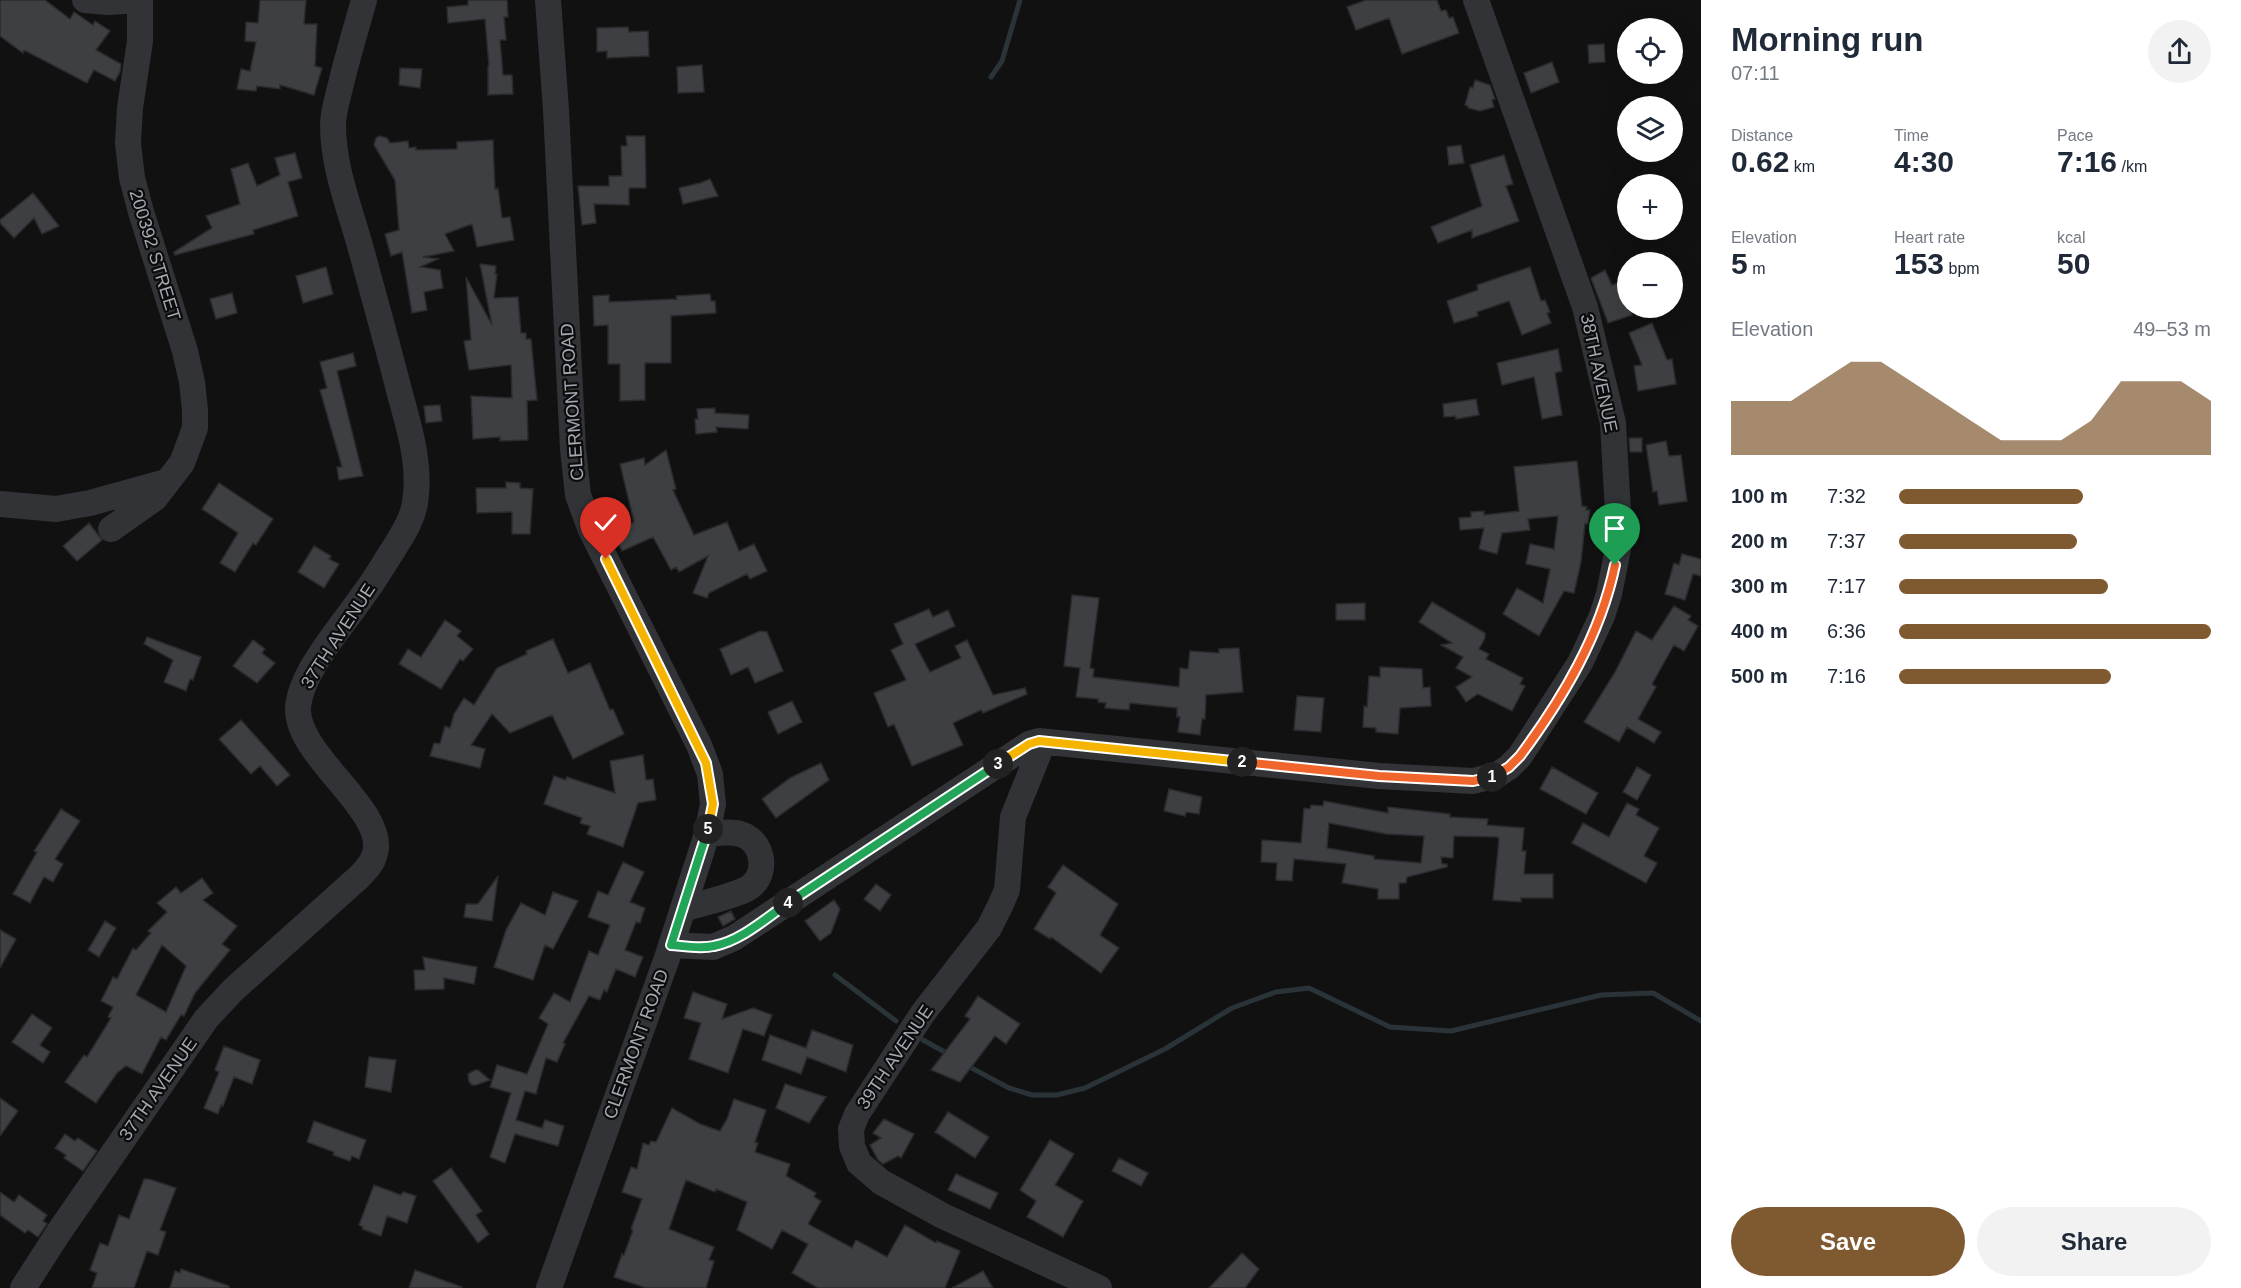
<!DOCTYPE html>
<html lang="en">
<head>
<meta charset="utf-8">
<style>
  :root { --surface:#fff; --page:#f2f2f3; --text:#1f2937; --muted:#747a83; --accent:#7f5a30 }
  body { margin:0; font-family:Helvetica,sans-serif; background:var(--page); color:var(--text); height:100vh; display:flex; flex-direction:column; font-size:22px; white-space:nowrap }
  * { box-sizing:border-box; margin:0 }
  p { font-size:20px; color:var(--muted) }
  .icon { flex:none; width:33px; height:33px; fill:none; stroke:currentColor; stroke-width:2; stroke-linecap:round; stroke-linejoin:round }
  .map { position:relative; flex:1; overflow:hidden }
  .details { display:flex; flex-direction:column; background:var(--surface); width:540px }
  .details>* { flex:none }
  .tools { position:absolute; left:1617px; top:18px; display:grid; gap:12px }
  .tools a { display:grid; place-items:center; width:66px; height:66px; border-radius:50%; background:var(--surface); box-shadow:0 6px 24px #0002; font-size:30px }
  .pin { position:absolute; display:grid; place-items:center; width:51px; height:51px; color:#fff; margin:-62px -26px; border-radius:50% 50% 50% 0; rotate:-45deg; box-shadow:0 0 6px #0007 }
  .pin .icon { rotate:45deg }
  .km { position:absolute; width:30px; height:30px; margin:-15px; border-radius:50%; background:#222; color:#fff; font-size:16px; line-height:30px; text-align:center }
  .round { display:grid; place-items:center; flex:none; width:63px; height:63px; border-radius:32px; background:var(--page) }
  .overview { display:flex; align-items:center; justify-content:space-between; height:102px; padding:0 30px }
  h1 { font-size:33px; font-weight:700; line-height:45px }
  .metrics { display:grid; grid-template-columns:repeat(3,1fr); gap:9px; height:102px; padding:6px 30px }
  .metrics div { display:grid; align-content:center }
  .metrics b { font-size:30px; font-weight:700 }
  .metrics small { font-size:16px; font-weight:400 }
  .metrics p { font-size:16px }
  .chart { height:168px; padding:12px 30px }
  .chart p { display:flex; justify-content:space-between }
  .chart svg { width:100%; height:108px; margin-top:6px; fill:var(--accent); opacity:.7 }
  .primary-button { display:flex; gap:12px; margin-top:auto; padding:12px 30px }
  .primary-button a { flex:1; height:69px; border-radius:36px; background:var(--accent); color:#fff; font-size:24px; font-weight:700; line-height:69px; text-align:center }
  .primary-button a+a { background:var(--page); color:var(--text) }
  ul { padding:0 30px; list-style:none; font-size:20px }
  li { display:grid; grid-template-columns:96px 72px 1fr; align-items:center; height:45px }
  li i { height:15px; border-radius:8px; background:var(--accent) }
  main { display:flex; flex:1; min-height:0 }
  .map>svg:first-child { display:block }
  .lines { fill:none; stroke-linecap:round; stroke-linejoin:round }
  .stream { stroke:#293338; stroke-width:5 }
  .building { fill:#3d3f42; stroke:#2b2b2e; stroke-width:1.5; fill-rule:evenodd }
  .minor { stroke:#323337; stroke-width:26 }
  .split-1-casing { stroke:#fff; stroke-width:12 }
  .split-2-casing { stroke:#fff; stroke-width:12 }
  .split-3-casing { stroke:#fff; stroke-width:12 }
  .split-4-casing { stroke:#fff; stroke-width:12 }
  .split-5-casing { stroke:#fff; stroke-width:12 }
  .split-6-casing { stroke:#fff; stroke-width:12 }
  .split-1 { stroke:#f0652b; stroke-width:8 }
  .split-2 { stroke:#f0652b; stroke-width:8 }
  .split-3 { stroke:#f5b400; stroke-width:8 }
  .split-4 { stroke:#22a559; stroke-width:8 }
  .split-5 { stroke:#22a559; stroke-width:8 }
  .split-6 { stroke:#f5b400; stroke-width:8 }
  .labels { text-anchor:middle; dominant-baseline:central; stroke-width:4.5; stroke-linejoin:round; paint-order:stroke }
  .street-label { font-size:18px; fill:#a2a9b3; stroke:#0c0c0d }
</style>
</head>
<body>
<main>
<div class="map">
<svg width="1701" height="1288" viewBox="0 0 1701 1288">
  <rect width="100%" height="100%" fill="#111112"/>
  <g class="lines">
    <path class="stream" d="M991,77L1002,61L1020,0
      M835,975L896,1021
      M923,1040L950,1055
      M966,1065L1009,1088L1032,1095H1057L1085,1088L1165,1049L1232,1008L1276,992L1309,988L1390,1027L1451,1031L1601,995L1653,993L1701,1021"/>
  </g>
  <path class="building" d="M0,0H45L70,19L74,12L93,25L95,21L110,31L96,50L121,64L120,72L115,81L94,70L87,83L24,50L23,53L0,36Z
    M260,0H306L304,24H317L315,66L322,68L314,95L280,85V89L257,86L256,91L237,89L241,69L250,71L256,42L245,41L246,22L258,23Z
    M468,0H507L508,17H504L506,40H500L503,75H512L513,94L488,95V66H489L485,19L448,23L447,7L468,5Z
    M1366,0H1437L1441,11L1446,10L1449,18L1453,17L1459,33L1402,54L1389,18L1356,30L1347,7Z
    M628,27L629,32L648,31L649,56L607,58V51L597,52V28Z
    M1604,44L1605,62L1589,63L1588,45Z
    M1552,62L1559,82L1531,93L1524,73Z
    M702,65L704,92L678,93L677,67Z
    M400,68L422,69L420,88L399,85Z
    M1475,80L1490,85L1495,99L1492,100L1494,107L1480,111L1468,108V106L1465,105L1470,87L1473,88Z
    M379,136L387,138L390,143L408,141L409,148L416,147V150L457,149V142L493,140L495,189L498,188L502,218L510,217L514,240L477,247L472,224L445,234L454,251L423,257L438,259L420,267L440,270L443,288L424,292L427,310L412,313L402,252L391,256L385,234L399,230L395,180L374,145L376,138Z
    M626,136H645L646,188H629V205L594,204L596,223L582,225L578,186H609V176H622L621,146H627Z
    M1461,145L1464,163L1449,165L1447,147Z
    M295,153L302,178L288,182L298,216L253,230L254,234L175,255L174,252L212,228L206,216L240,204L231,169L248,163L257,186L280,175L275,158Z
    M1504,155L1513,184L1506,186L1519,221L1472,238V230L1438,243L1431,227L1482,206L1470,165Z
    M710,179L718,196L683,204L679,188L700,183Z
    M33,193L59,226L42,234L34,218L14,238L0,223V220Z
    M480,264L496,266L495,274H497L494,298L518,297L521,333H526V339H531L537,400L527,401L528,440L500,441V437L473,439L471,396L512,398L511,365L469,370L464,341L471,340L466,277L492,325Z
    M326,267L333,294L303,303L296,276Z
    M1530,267L1541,301L1545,300L1550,312L1547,313L1551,323L1522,335L1509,301L1477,312L1478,316L1454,323L1447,301L1478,290L1477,285Z
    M1605,270L1612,285L1621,282L1628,301V308H1630L1632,315L1608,323L1591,278Z
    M232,293L237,313L216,319L210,299Z
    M710,294L711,301H715L716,313L671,316V363H645V400L620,401V364H608V325L594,326L593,296L609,295V302L677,299L676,296Z
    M1652,323L1667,360L1672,359L1676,384L1638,391L1634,366L1642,365L1629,333Z
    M1558,349L1562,371L1555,373L1562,415L1542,419L1534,377L1502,385L1497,363Z
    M353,353L356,366L337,371L363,476L339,480L337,467H342L320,390L327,388L320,362Z
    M1476,399L1479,415L1456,419V416L1444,417L1443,404Z
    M440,405L442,421L426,423L424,406Z
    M715,408V413L749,415L748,429L716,427L717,432L696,434L695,419H698L697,409Z
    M1629,438H1642V452H1630Z
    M1666,441L1669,456L1681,455L1687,501L1659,505L1657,491L1653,492L1646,445Z
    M666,450L676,489L673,490L694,535L727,522L739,551L754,544L767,571L750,579L747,574L709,593L707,598L693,593L708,556L679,572L676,567L671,570L653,537L622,551L613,532L634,522L620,464L644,458L645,465Z
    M1577,461L1582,506L1587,507L1586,510H1590L1588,524H1585L1581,562L1574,593L1564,591L1539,636L1503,614L1517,588L1543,603L1550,569L1526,564L1530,544L1554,549L1558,516L1528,519L1530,530L1502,533L1497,554L1479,549L1484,528L1460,530L1459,518L1471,517V512L1484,511V515L1519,511L1514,467Z
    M506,482L520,483V488L533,489L530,534H512V512L477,513L476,488H506Z
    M219,483L273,519L256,545L253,543L235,572L220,563L238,533L202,509Z
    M89,523L102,540L77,561L63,546Z
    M314,546L331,556L329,559L339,564L324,588L298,572Z
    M1682,554L1701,559V576L1693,574L1685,600L1665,594L1674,563L1679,565Z
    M1072,595L1099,598L1090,668L1094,669L1093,677L1179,687L1180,668L1188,669L1190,651L1219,653V649L1239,648L1243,692L1206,695L1205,719H1202L1200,735L1178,732L1180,717H1177V708L1130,703L1129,710L1105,708L1106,703L1098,702V699L1076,697L1080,668L1064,666Z
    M1432,602L1485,633V638L1479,649L1489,654L1486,659L1523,678L1520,684L1525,686L1512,711L1478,694L1466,702L1456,687L1472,677L1456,668L1463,657L1441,645L1452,643L1419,622Z
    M1365,603V620H1336V604Z
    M1674,606L1691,616L1688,620L1698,626L1684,651L1674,645L1652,684L1656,687L1638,719L1661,732L1654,743L1627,727L1619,742L1584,722L1614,674L1636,631L1652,640Z
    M929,609L933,617L948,610L955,626L915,644L930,672L961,658L955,646L967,640L993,695L1025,688L1027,694L983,713L981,710L953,723L963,745L912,766L894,724L888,727L874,693L906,680L891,650L903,644L894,624Z
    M445,620L461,631L457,636L473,649L463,661L460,659L441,689L399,664L408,649L421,657Z
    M760,631L767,632L783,671L755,683L748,667L731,675L720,649Z
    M147,637L201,657L193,680L190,679L186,691L164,682L173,660L144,644Z
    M553,639L568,673L590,663L610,710L613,709L624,734L573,759L552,715L510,733L492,714L471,745L485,749L480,768L430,756L434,743L440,744L445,726L450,728L454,714L464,698L474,705L497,668L527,654L526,651Z
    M253,640L265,649L262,653L275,663L257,683L233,666Z
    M1380,667L1422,669L1423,688L1430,687L1431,706L1400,708L1398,734L1376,732V728L1363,727L1364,706L1367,707L1369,676L1380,677Z
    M1297,696L1324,698L1321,732L1294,730Z
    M792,701L802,722L778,734L768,712Z
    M241,720L290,775L277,786L260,766L251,774L219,739Z
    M643,755L646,780L653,779L656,800L638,803L623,847L587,834L590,826L580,823L582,818L544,804L554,776L566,780L567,777L615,793L610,761Z
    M821,763L829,780L776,818L762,799L790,778Z
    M1552,767L1598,793L1586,814L1540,789Z
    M1637,767L1651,775L1637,800L1623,792Z
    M1169,789L1202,797L1199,814L1186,812L1185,816L1164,811Z
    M1324,801L1388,813V807L1450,814V817L1488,819L1487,825L1524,828L1522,851H1526L1524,874H1553V898H1521V902L1493,900L1499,839L1497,837L1454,836L1453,858L1441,857L1442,864H1447V867L1407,877L1406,883H1399V899H1378V889L1342,883L1346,864L1294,859L1292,881L1276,880L1277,863L1261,862L1262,840L1301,843L1304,808L1310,809L1311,805L1323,806ZM1329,823L1386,834L1424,836L1421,863L1374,859V856L1327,848Z
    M1627,803L1639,809L1636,815L1659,828L1644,856L1657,863L1646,883L1572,843L1583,823L1609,837Z
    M61,809L80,821L55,859L63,864L53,882L44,877L30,903L13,894L37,852L34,851Z
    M623,862L644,872L630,902L645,908L640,923L636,922L625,950L643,957L635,977L616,969L607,992L604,990L600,1000L589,996L563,1043L565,1044L557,1062L546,1058L536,1094L525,1091L516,1120L542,1128L545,1120L564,1126L558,1146L515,1134L505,1163L490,1157L511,1093L490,1087L497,1065L527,1074L548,1024L539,1018L554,993L570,1002L589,951L598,955L610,925L588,917L598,891L608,895Z
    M1063,865L1118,904L1100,935L1119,948L1101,973L1051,937L1050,939L1034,929L1056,893L1048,887Z
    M498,876L492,921L464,917L466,904H478Z
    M202,878L213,893L203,900L237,926L222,944L230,950L195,993L184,1016L181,1015L166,1040L161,1037L142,1074L126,1066L117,1073L96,1103L65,1082L84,1055L87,1057L111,1018L108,1017L113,1007L101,1001L113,977L117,979L133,948L136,950L151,933L148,931L167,912L157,903L176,887L181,893ZM162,945L186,966L166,1012L136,995Z
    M876,884L891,895L880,911L864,899Z
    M553,892L578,901L553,949L545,945L533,980L494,967L506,930L521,903L545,915Z
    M834,900L840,909L831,933L820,941L805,921Z
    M731,911L735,919L723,926L718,917Z
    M105,921L116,928L99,957L88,950Z
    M0,930L16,939L0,968Z
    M423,957L477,967L474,984L444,978V989L415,990L414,970H425Z
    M693,992L727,1004L722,1019L753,1008L772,1015L764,1036L743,1029L728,1073L689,1059L701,1023L684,1018Z
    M978,996L1020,1024L1006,1044L995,1036L960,1082L931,1070L970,1019L965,1016Z
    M32,1014L52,1028L40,1045L50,1052L43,1063L12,1042Z
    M812,1030L853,1045L846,1072L807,1057L801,1074L762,1060L770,1035L806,1048Z
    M224,1046L260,1060L252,1084L234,1077L223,1106L221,1105L218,1114L204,1108L219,1072L215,1070Z
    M369,1057L396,1060L391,1092L365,1087Z
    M475,1070H478L490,1080L476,1085H472L469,1082L468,1074Z
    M785,1084L826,1097L809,1123L776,1108Z
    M0,1098L18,1111L0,1136Z
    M734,1099L766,1110L755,1142L758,1143L755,1152L790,1164L786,1176L816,1193L814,1197L821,1201L808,1224L852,1248L856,1240L887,1257L905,1225L936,1243L937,1241L960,1251L945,1288H818L792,1273L808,1244L782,1230L772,1249L737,1230L747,1202L716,1189L715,1192L686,1180L669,1229L714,1247L709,1260L714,1261L706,1288H646L614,1277L622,1254L624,1255L633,1230L631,1229L642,1199L622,1192L631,1167L637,1169L643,1143L649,1145L651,1141L656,1142L672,1108L700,1124L720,1131L727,1119Z
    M948,1112L989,1137L975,1158L935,1132Z
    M884,1119L914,1134L901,1158L898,1156L883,1164L878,1160L870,1145L881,1138L873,1133Z
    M314,1121L366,1140L359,1159L352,1156L350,1161L333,1155L334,1152L307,1142Z
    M65,1134L75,1141L78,1138L97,1151L83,1171L64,1158L66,1155L55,1148Z
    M1050,1140L1074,1154L1055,1185L1083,1201L1063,1237L1027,1217L1036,1201L1020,1190Z
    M1119,1158L1148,1173L1141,1186L1112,1171Z
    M451,1168L482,1211L476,1215L489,1234L478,1243L433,1181Z
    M956,1174L998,1193L990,1209L948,1190Z
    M144,1179H149L176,1188L160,1230L166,1232L158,1255L147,1251L134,1288H92L97,1273L90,1270L100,1243L108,1246L119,1215L129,1219Z
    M374,1185L401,1195L403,1192L416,1196L407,1223L387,1216L381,1236L362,1229L363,1227L359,1225Z
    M0,1192L14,1202L19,1195L47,1215L43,1221L47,1224L38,1237L28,1230L25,1233L0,1215Z
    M1242,1253L1259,1269L1245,1288H1209Z
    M181,1269L229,1286V1288H170L175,1271L180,1273Z
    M415,1270L462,1287V1288H409Z
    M983,1271L993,1288H952Z"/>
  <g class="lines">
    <path class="minor" d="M85,0L108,2L140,0
      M548,0L556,110L573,449L578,495L590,528L699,745L710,774L713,804L707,834L667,958L549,1288
      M0,504L56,509L90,503L162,483
      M111,529L155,498L182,463L195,428V410L192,382L185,351L141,212L132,178L128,143L130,108L140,41V0
      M1039,741L1038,755L1013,817L1007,890L1000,906L989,928L923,1013L857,1114L851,1129L852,1146L859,1163L881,1182L943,1216L1099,1288
      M683,909C699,904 739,895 750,887C769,873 763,840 740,834C730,831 718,833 707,834
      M671,945L713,947L734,938L1029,744L1039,741L1379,776L1473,781L1497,775L1509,767L1520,756L1580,663L1602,616L1609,594L1620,539L1617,495L1613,423L1585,307L1476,0
      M23,1288L59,1232L206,1019L233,990L359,877C366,870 373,863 375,853C387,811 297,756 298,709C299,673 344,624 364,594C375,580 383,565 393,550C402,535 412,521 415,503C421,466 410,430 400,394C387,343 373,293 359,242C348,204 333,165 333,125C333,113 337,100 340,88C347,58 356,29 364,0"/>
  </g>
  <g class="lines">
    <defs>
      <path id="split-1" d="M1492,777L1509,767L1520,756C1563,698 1600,636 1615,565"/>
      <path id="split-2" d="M1242,762L1379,776L1473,781L1492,777"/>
      <path id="split-3" d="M998,764L1029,744L1039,741L1242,762"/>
      <path id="split-4" d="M788,903L998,764"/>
      <path id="split-5" d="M708,829L671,945C684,946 700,949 714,946C741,941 766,918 788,903"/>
      <path id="split-6" d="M606,559L706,763L713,804L708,829"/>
    </defs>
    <use href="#split-1" class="split-1-casing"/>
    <use href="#split-2" class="split-2-casing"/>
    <use href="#split-3" class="split-3-casing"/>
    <use href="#split-4" class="split-4-casing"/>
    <use href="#split-5" class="split-5-casing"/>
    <use href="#split-6" class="split-6-casing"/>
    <use href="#split-1" class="split-1"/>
    <use href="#split-2" class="split-2"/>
    <use href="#split-3" class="split-3"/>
    <use href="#split-4" class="split-4"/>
    <use href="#split-5" class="split-5"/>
    <use href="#split-6" class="split-6"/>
  </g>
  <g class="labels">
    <g class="street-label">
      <text transform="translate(155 255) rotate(73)">200392 STREET</text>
      <text transform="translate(1599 373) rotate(78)">38TH AVENUE</text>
      <text transform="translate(572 402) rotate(-94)">CLERMONT ROAD</text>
      <text transform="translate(338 636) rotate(-57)">37TH AVENUE</text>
      <text transform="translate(636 1044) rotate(-70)">CLERMONT ROAD</text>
      <text transform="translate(895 1057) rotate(-56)">39TH AVENUE</text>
      <text transform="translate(158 1089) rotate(-55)">37TH AVENUE</text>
    </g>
  </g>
</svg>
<div class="tools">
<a><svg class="icon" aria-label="locate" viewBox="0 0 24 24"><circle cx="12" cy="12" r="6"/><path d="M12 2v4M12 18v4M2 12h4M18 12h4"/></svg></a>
<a><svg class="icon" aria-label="layers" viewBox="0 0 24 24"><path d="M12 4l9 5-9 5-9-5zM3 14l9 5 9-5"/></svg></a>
<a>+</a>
<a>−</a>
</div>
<div class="pin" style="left:1615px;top:565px;background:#1e9e55"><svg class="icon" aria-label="arrive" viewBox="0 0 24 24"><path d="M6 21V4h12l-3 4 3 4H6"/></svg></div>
<div class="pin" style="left:606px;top:559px;background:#d93025"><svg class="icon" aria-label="check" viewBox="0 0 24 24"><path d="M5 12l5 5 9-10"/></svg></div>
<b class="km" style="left:1492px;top:777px">1</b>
<b class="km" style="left:1242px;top:762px">2</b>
<b class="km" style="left:998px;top:764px">3</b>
<b class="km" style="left:788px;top:903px">4</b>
<b class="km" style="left:708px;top:829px">5</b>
</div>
<section class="details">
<div class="overview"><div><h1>Morning run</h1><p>07:11</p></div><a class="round"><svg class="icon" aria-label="share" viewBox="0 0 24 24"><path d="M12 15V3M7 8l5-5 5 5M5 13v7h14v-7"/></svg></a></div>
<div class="metrics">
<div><p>Distance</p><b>0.62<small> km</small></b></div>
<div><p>Time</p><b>4:30</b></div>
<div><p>Pace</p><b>7:16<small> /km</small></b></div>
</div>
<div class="metrics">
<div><p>Elevation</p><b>5<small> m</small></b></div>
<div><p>Heart rate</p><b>153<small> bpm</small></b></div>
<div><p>kcal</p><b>50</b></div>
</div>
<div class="chart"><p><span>Elevation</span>49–53 m</p>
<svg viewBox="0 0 160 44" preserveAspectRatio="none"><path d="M0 44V22L10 22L20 22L30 14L40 6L50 6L60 14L70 22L80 30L90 38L100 38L110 38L120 30L130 14L140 14L150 14L160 22V44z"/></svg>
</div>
<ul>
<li><b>100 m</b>7:32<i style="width:59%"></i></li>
<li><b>200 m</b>7:37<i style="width:57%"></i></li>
<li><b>300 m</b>7:17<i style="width:67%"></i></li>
<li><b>400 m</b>6:36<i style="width:100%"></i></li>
<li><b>500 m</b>7:16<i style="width:68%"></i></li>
</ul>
<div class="primary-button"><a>Save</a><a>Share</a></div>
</section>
</main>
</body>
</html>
